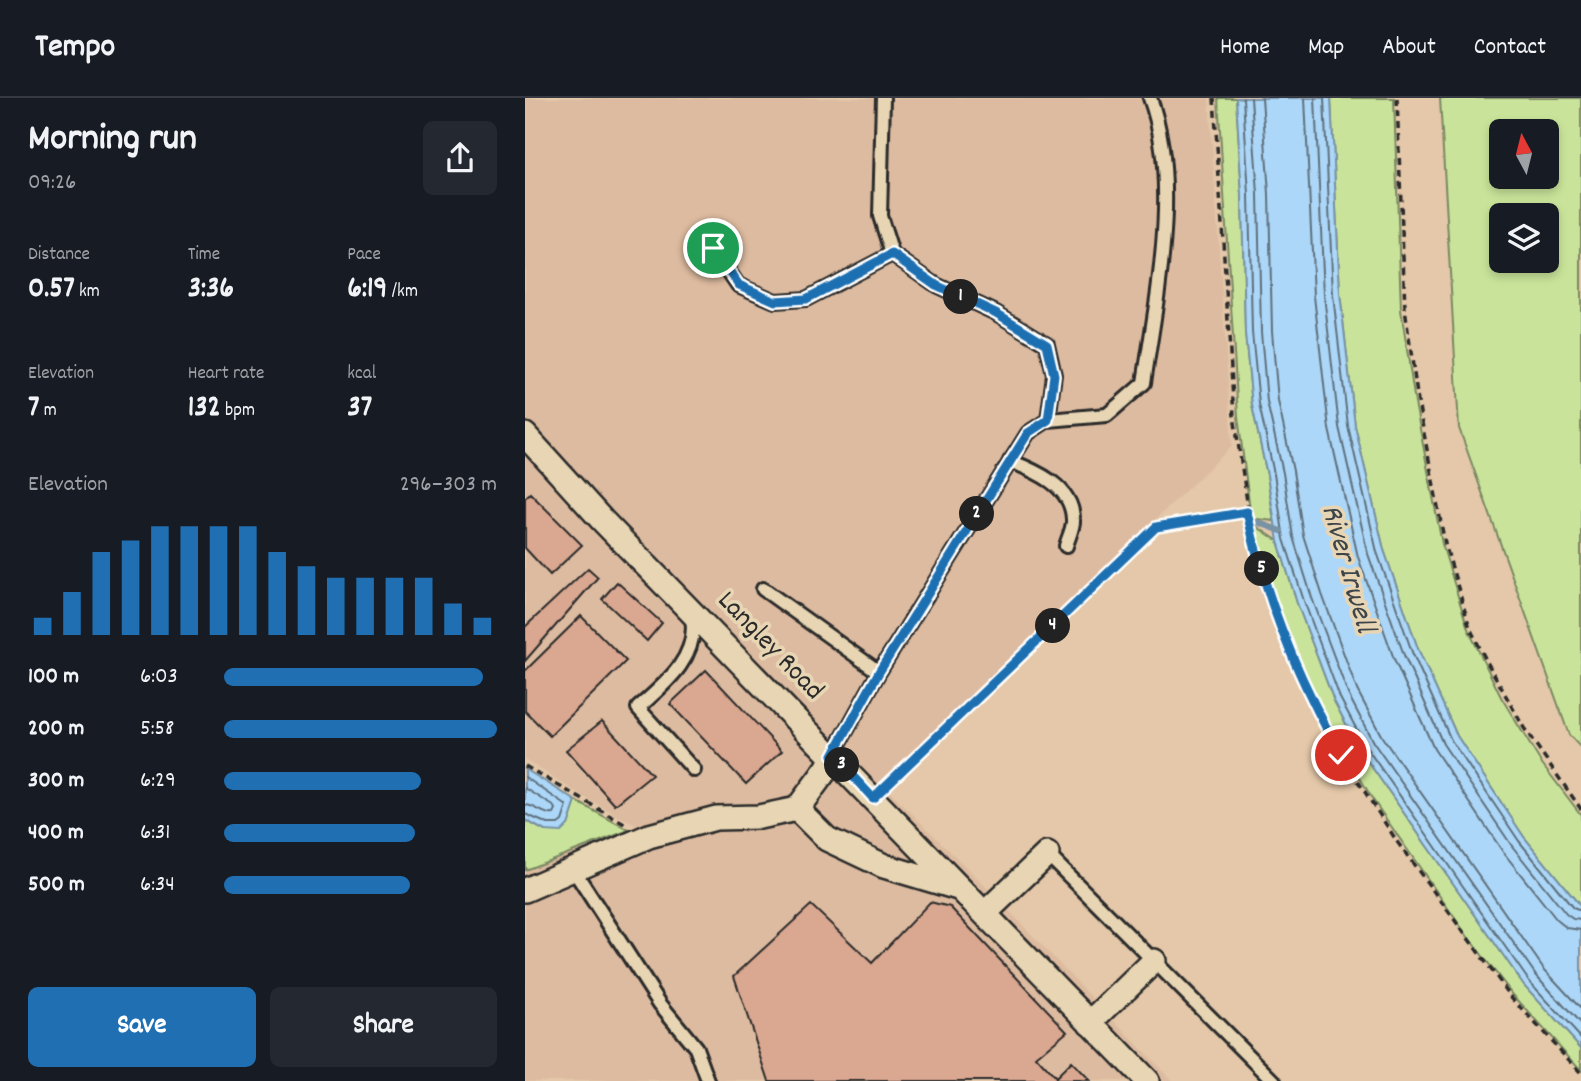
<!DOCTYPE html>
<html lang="en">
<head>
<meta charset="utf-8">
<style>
  :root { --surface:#171b24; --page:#242831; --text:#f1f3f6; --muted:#9ea1a6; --line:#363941; --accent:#1f6fb2 }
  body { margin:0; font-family:Dekko,sans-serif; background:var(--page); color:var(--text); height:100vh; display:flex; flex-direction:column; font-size:26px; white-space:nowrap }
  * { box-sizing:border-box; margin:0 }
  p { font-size:23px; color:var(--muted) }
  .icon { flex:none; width:38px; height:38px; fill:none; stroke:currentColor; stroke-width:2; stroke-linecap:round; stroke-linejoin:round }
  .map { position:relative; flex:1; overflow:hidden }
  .side { display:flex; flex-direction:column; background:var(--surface); width:525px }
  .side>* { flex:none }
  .needle { width:46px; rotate:353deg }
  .buttons { position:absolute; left:964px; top:21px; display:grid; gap:14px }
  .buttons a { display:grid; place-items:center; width:70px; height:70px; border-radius:10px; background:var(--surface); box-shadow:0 4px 10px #0003; font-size:35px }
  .pin { position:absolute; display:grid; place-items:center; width:60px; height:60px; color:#fff; margin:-30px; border:4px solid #fff; border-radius:50%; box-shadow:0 2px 7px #0007 }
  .km { position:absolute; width:35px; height:35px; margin:-18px; border-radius:50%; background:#222; color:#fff; font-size:19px; line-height:35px; text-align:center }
  .round { display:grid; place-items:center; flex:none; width:74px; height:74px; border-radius:10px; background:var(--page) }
  .head { display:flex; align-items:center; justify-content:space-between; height:119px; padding:0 28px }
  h1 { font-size:38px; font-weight:700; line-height:52px }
  .figures { display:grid; grid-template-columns:repeat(3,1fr); gap:10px; height:119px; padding:7px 28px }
  .figures div { display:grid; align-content:center }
  .figures b { font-size:30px; font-weight:700 }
  .figures small { font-size:19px; font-weight:400 }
  .figures p { font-size:19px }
  .chart { height:196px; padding:14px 28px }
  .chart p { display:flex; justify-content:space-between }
  .chart svg { width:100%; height:126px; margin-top:7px; stroke:var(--accent); stroke-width:6 }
  .action { display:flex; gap:14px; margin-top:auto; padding:14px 28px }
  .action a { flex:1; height:80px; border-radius:10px; background:var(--accent); color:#fff; font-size:28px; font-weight:700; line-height:80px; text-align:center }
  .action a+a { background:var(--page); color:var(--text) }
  ul { padding:0 28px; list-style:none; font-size:23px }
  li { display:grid; grid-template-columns:112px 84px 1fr; align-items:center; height:52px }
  li i { height:18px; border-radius:9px; background:var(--accent) }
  header { display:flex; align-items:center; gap:42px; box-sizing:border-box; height:98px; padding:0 35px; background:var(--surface); border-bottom:2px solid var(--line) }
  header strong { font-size:33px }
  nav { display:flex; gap:38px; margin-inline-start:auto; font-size:24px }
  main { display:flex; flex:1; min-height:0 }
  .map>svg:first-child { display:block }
  .built { fill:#ddbba0 }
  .green { fill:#c9e49a; stroke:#7a8862; stroke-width:2; fill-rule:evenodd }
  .water { fill:#acd7f8; stroke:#7892a6; stroke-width:2 }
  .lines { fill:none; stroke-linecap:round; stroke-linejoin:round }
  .shore { stroke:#5f707d; stroke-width:2 }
  .stream { stroke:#7892a6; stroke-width:6 }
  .building { fill:#daa790; stroke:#2b2b2b; stroke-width:2 }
  .lane-casing { stroke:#2b2b2b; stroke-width:18 }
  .street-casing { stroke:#2b2b2b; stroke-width:28 }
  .path { stroke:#2b2b2b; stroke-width:3.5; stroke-dasharray:7 5; stroke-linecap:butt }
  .lane { stroke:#e7d5b3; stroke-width:12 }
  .street { stroke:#e7d5b3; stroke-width:23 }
  .route-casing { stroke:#fff; stroke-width:14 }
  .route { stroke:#1f6fb2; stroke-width:9 }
  .labels { text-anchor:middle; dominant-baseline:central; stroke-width:7; stroke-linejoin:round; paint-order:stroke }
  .street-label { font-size:28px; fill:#2b2b2b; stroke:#e7d5b3 }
  .water-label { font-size:30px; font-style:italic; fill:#3e454a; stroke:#e7d5b3 }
</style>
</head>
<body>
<header>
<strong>Tempo</strong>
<nav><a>Home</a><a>Map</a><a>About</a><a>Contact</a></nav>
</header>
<main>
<section class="side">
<div class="head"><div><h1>Morning run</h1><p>09:26</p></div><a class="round"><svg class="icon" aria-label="share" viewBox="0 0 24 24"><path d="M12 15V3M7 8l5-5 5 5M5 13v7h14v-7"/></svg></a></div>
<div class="figures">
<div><p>Distance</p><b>0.57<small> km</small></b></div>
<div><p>Time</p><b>3:36</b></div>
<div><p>Pace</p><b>6:19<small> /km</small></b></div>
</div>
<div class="figures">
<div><p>Elevation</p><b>7<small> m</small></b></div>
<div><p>Heart rate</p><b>132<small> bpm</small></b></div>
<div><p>kcal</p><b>37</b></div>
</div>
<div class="chart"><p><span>Elevation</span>296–303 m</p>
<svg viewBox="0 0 160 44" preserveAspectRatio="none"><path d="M5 44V38M15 44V29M25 44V15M35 44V11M45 44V6M55 44V6M65 44V6M75 44V6M85 44V15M95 44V20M105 44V24M115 44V24M125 44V24M135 44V24M145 44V33M155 44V38"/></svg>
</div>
<ul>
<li><b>100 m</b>6:03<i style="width:95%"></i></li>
<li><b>200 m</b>5:58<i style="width:100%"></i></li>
<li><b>300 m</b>6:29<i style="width:72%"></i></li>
<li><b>400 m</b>6:31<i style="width:70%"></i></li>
<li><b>500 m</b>6:34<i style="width:68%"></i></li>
</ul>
<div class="action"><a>Save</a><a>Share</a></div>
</section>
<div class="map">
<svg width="1056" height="983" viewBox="0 0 1056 983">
  <rect width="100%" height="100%" fill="#e4c8a9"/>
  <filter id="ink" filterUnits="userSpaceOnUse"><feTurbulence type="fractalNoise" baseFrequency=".0143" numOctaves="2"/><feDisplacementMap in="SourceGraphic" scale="14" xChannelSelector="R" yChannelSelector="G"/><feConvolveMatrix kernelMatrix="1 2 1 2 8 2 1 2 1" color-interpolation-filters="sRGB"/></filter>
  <g filter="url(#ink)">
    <path class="built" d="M0,0H684L707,348L356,685L465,793L647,983H0V772L112,728L57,698L0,661Z"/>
    <path class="green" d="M693,0H711L717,97L720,235L727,307L742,377L749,423L733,421L731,428L753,443L772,505L809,603L835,652L999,887L1056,950V972L989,898L943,839L848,702L793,609L753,510L732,448L726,420L713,318Z
      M806,0H869L876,212L890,305L917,446L943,531L976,599L1015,663L1056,717V809L999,739L932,638L893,551L859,452L830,328L815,196Z
      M915,0H1056V650L1044,637L934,330ZM1022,33V79H976V33ZM1022,117V163H976V117Z
      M51,703L104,732L0,772V722L20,733L43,727Z"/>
    <path class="water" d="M711,0H806L815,196L830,328L859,452L893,551L932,638L999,739L1056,809V950L999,887L835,652L809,603L772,505L753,443L742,377L727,307L720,235L717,97Z
      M0,671L51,703L43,727L36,734L20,733L0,722Z"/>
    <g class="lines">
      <path class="shore" d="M718,0L724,97L727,234L734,306L749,376L759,441L779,503L815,600L841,649L1004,883L1056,940
        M726,0L733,96L736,234L742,304L758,375L768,439L787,500L823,596L848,644L1011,877L1056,927
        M737,0L744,96L747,233L753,303L768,373L778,437L797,496L832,592L857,639L1019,871L1056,911
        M780,0L789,198L804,331L833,459L869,561L909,651L978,754L1032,822L1042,830L1056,832
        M790,0L799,197L814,329L843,456L879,557L918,646L987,748L1041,816L1048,821L1056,822
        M799,0L808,197L823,328L852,454L887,554L926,642L994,743L1048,810L1056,813
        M0,679L42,708L37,723L33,726H23L0,716
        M0,690L30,709L31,712L29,716C19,718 11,707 0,707"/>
      <path class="stream" d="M732,424L756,433"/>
    </g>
    <path class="building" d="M5,395L57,447L25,477L0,450V400Z
      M63,470L73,479L0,563V529Z
      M92,484L137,525L122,543L77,501Z
      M56,518L101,563L25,638L0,613V573Z
      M181,572L257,653L221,686L145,606Z
      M77,623L127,677L90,707L41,652Z
      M405,804L425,809L542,933L511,959L530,980L546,964L564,983H244L209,878L286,807L347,865Z"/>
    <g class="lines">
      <defs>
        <path id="lane" d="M358,0L355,118L367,156L411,187L471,215L522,246L529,277L523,322
          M188,150L213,187L250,203L281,201L367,156
          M485,363C511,373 547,388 548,421C549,429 543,440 541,448
          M238,491L354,574
          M167,520C174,559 140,586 113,610L169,672
          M308,657L354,574L503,335L523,322L582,317L619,285C632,197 656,85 625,0
          M522,756L749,983
          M48,771L135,906L171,950L183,983"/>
        <path id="street" d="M0,337L77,422L622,983
          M272,711L303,669L308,657
          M0,792L124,738L191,720L234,719L272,711L302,741L359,768L433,790
          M460,815L522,756
          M565,925L629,863"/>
      </defs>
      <use href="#lane" class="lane-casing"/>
      <use href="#street" class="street-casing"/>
      <path class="path" d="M689,0L709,318L729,449L750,510L790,610L816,657L873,745L987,900L1056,975
        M872,0L880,211L893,304L920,446L945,530L962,564L999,630L1056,711
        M0,668L101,727
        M362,686L631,429L722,414"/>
      <use href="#lane" class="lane"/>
      <use href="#street" class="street"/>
    </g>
  </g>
  <g class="lines" filter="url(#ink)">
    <defs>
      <path id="route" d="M188,150L214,187L250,203L281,201L367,156L411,187L471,215L522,246L529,277L523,322L503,335L354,574L308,657L348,700L631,429L722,414C739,498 774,582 816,657"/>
    </defs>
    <use href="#route" class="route-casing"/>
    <use href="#route" class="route"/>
  </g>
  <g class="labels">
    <g class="street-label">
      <text transform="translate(244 549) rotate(46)">Langley Road</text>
    </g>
    <g class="water-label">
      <text transform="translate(821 471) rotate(74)">River Irwell</text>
    </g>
  </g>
</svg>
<div class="buttons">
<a><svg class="needle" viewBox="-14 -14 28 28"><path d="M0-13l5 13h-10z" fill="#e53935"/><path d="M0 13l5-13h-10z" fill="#9ea1a6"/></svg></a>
<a><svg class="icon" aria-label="layers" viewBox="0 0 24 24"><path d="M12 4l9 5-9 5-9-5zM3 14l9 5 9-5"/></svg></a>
</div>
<div class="pin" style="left:188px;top:150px;background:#1e9e55"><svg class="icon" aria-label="arrive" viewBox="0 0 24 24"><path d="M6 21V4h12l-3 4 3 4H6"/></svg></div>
<div class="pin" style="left:816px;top:657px;background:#d93025"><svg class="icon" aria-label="check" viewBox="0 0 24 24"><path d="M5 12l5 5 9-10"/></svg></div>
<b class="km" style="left:436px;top:199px">1</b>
<b class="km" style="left:452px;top:416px">2</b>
<b class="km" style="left:317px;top:667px">3</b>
<b class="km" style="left:528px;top:528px">4</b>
<b class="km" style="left:737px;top:471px">5</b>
</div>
</main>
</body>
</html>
